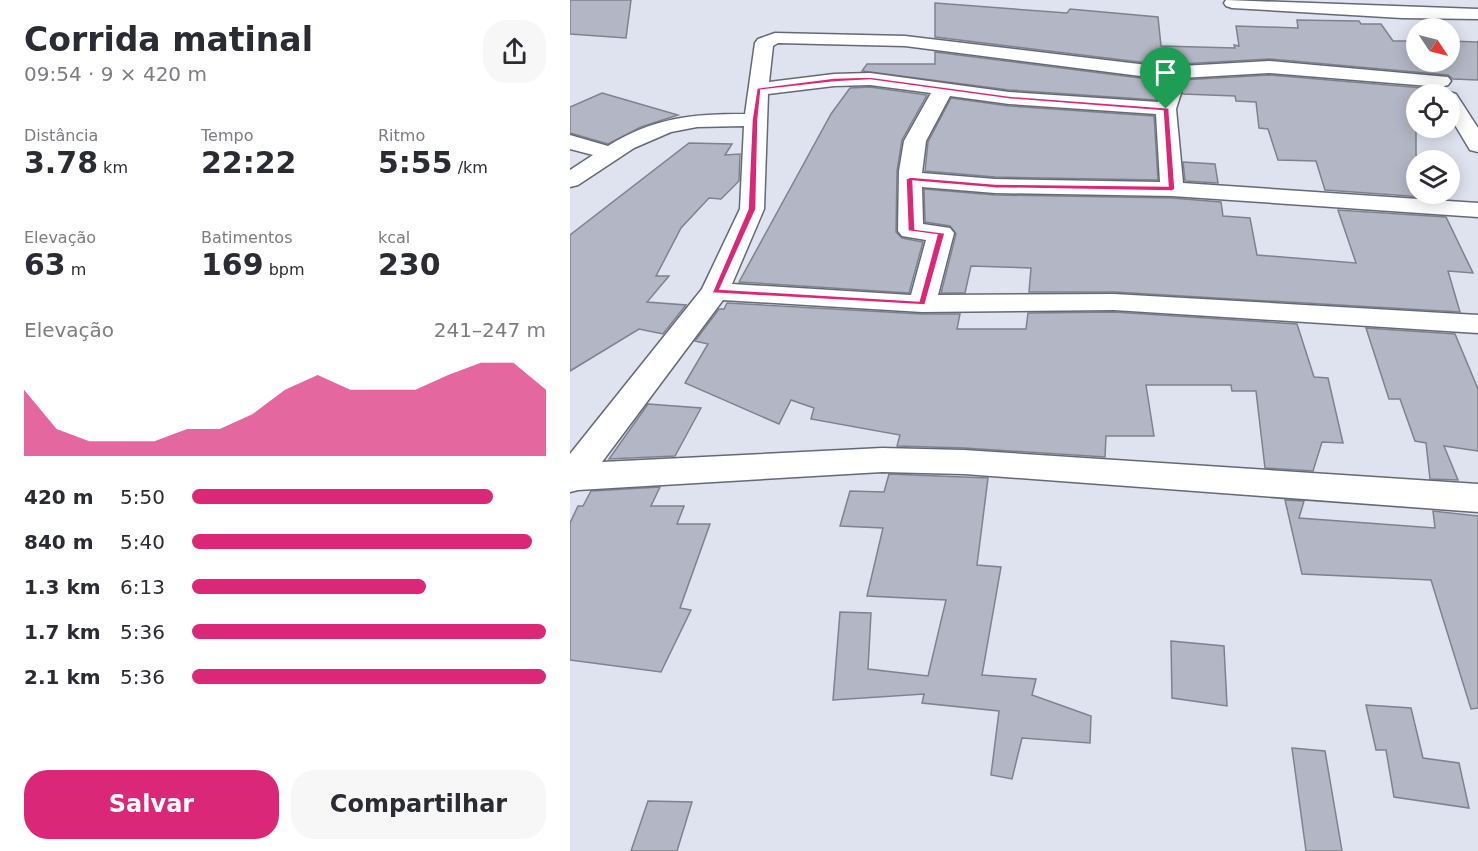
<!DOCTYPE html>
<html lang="pt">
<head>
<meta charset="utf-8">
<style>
  :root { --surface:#fff; --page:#f7f7f7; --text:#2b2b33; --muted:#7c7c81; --accent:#db2777 }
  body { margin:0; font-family:"DejaVu Sans",sans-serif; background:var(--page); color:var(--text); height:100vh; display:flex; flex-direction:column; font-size:22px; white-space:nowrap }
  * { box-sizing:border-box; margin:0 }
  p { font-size:20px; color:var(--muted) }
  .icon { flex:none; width:33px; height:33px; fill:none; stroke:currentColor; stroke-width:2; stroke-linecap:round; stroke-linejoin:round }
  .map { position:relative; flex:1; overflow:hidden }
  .side { display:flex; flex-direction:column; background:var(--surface); width:570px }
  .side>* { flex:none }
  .needle { width:39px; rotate:125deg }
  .controls { position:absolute; left:836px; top:18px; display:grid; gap:12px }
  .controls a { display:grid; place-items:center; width:54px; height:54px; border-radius:50%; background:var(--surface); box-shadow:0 3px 15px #0003; font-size:30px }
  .pin { position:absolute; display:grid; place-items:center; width:51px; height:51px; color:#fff; margin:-62px -26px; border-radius:50% 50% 50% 0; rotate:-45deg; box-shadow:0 0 6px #0007 }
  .pin .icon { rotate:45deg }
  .round { display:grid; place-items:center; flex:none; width:63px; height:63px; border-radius:24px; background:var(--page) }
  .headline { display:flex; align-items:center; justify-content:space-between; height:102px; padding:0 24px }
  h1 { font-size:33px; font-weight:700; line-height:45px }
  .metrics { display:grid; grid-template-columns:repeat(3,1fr); gap:9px; height:102px; padding:6px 24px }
  .metrics div { display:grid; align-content:center }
  .metrics b { font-size:30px; font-weight:700 }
  .metrics small { font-size:16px; font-weight:400 }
  .metrics p { font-size:16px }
  .chart { height:168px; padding:12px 24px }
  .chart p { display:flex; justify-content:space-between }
  .chart svg { width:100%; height:108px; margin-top:6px; fill:var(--accent); opacity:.7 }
  .primary-button { display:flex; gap:12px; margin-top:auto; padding:12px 24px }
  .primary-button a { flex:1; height:69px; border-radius:24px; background:var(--accent); color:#fff; font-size:24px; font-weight:700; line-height:69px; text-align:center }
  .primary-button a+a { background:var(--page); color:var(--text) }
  ul { padding:0 24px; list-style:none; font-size:20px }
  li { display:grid; grid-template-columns:96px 72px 1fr; align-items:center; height:45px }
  li i { height:15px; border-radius:8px; background:var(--accent) }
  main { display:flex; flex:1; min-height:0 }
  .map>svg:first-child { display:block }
  .building { fill:#b3b6c4; stroke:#7e828e; stroke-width:1.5 }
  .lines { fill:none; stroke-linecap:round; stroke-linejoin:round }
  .minor-casing { stroke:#656974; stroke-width:3 }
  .minor { fill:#fff; fill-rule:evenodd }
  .route { fill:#db2777; stroke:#fff; stroke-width:1.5; fill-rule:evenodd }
</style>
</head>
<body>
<main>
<section class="side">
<div class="headline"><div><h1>Corrida matinal</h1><p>09:54 · 9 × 420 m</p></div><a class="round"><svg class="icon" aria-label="share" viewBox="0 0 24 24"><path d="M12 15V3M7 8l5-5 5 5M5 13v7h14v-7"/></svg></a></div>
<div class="metrics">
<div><p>Distância</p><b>3.78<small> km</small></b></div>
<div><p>Tempo</p><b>22:22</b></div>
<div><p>Ritmo</p><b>5:55<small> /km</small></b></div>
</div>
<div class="metrics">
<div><p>Elevação</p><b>63<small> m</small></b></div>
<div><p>Batimentos</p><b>169<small> bpm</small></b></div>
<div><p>kcal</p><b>230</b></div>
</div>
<div class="chart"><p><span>Elevação</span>241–247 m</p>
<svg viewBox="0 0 160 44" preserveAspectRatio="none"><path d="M0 44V17L10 33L20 38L30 38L40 38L50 33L60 33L70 27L80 17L90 11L100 17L110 17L120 17L130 11L140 6L150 6L160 17V44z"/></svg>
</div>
<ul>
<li><b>420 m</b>5:50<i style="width:85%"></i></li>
<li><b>840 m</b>5:40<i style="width:96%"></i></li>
<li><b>1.3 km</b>6:13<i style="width:66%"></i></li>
<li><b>1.7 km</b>5:36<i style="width:100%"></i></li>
<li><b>2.1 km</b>5:36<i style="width:100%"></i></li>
</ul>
<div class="primary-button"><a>Salvar</a><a>Compartilhar</a></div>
</section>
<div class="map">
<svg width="908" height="851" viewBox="0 0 908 851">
  <rect width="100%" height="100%" fill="#dfe3f0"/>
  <path class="building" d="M0,0H61L56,38L0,34Z
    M365,3L497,13L500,9L588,17L591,46L665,48L664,45L669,46L666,26L728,28L727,20L789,21L791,24H811L823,41H846V62H879V41L908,42V80L883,79L878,75L699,59L594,65L365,37Z
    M365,52L594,81L699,75L865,89L866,94H846V155L849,160H846V194H865L867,198L755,190L746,161L708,160L698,129L689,128L686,102L666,101L665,96L613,94L607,82H592L586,100L439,90L292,71L297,64H365Z
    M300,87L357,95L332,140L327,171L326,232L332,238L353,242L339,293L169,282L261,114L280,88Z
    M32,93L108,115L71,127L38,144L0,133V107Z
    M381,98L439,106L584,116L588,180L425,177L355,171L358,142Z
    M119,143L162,144L155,155L170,154L169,181L151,199L139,198L111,228L86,276H99L77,302L116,305L93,334L69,329L0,371V235Z
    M613,162L645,164L648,183L615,181Z
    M354,189L425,195L602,198L651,202L653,216L680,218L687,255L786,263L768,210L876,217L903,273L878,271L890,312L544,292H459L461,268L401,266L395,293H371L386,234L380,226L355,222Z
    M157,303L352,314H390L387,329H456L458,313L544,312L727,324L744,377L758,378L773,443L752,442L743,471L695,468L686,391H662L661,385H576L584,436H536L535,457L394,448L327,446L330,435L241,419L244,408L221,400L209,424L115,383L138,344L125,341L149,309H154Z
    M796,328L885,334L908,389V451L874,446L888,480L860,479L856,443L845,441L830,399H819Z
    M78,404L131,408L105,456L39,459Z
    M319,474L418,478L407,565L431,567L412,675L466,679L462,695L521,716L520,743L452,738L442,779L421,775L429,711L352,703L354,694L263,700L270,612L301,613L298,669L358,676L376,600L297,596L313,528L270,526L280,491L314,492Z
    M90,487L81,506H114L107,524H140L110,608L121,610L91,672L0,660V523L8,506H13L21,491Z
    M715,500L734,501L729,518L865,528L863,511L908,516V708L901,709L861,580L732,574Z
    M601,641L654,646L657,706L602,698Z
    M796,705L841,708L853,758L889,763L899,808L824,797L816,750H806Z
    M722,748L755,751L772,851H736Z
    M78,801L122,802L107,851H61Z"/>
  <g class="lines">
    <defs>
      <path id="minor" d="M656,0L908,9V19L832,18L662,8L656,6L654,3Z
        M205,33L335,36L594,67L699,61L878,77L881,81L878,85L871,87L699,73L594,79L335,46L208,43L203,46L199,82L264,74L300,73L439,92L588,102L593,84H607L611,93L606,109L613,183L908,203V217L602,196L425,193L352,187L353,224L380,228L384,233L368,295L544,294L908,315V333L544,310L352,312L153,300L32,462L312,448L394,450L908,484V512L394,474L312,472L8,490L0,492V454L132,289L170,209L174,126L127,127L101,132L64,148L8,185L0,187V170L23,155L0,149V135L38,146C85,117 122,114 175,114L185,43L188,39ZM300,85L361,93L334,141L329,171L328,231L332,236L356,240L341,295L162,284L194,209L198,94L264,86ZM380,96L439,104L586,114L590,182L425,179L352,173L356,141Z
        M879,92L886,94L908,128V152L900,150L879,115V94H871Z"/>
    </defs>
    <use href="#minor" class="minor-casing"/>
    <use href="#minor" class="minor"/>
  </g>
  <path class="route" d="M300,77L439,96L599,108L605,189L602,191L425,188L343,181L345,229L375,233L355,305L142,293L178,209L182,120L187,88L264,78ZM300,80L439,99L593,111L598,186L425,184L340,177L336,179L338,231L367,235L349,301L150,289L186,209L188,120L191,90L264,82Z"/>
</svg>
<div class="controls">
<a><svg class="needle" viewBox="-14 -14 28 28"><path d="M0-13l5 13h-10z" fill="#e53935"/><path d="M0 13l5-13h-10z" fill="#7c7c81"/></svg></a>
<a><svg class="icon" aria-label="locate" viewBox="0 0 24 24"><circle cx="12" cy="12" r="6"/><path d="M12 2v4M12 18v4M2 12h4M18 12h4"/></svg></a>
<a><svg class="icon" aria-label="layers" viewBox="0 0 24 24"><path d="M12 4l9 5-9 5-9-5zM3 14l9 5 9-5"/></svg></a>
</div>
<div class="pin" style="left:596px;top:109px;background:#1e9e55"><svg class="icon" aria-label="arrive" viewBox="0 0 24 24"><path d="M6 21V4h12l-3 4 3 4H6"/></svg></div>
</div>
</main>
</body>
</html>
